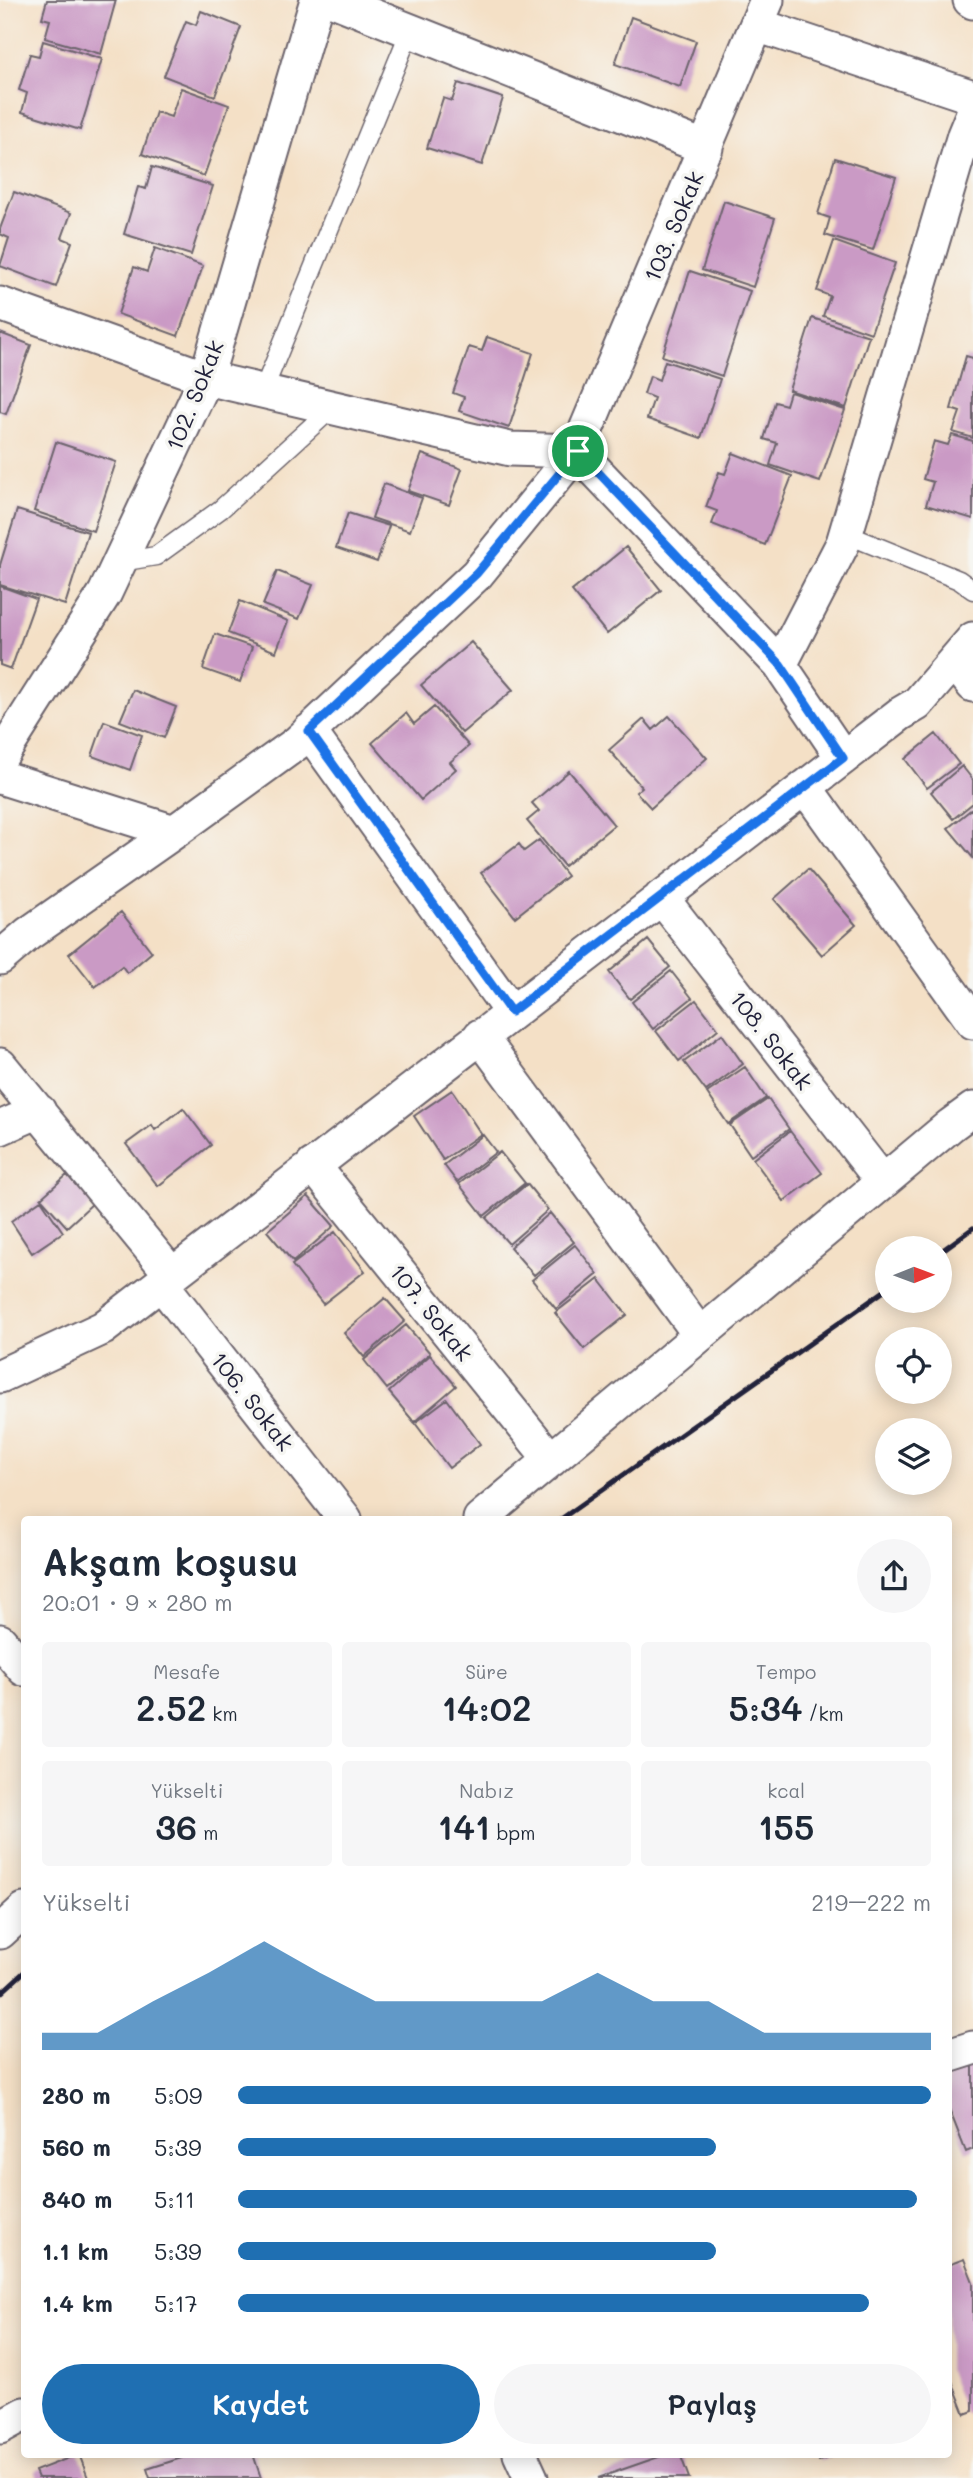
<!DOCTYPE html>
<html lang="tr">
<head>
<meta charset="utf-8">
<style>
  :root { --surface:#fff; --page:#f6f6f7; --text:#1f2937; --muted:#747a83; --accent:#1f6fb2 }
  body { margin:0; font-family:Mali,sans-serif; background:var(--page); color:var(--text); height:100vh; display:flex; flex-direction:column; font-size:26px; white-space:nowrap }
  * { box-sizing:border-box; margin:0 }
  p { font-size:23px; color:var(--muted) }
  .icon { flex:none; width:38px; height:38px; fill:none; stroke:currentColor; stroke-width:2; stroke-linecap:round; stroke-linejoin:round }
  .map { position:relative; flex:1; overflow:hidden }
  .panel { position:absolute; left:21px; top:1516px; width:931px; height:942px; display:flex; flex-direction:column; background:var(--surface); border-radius:7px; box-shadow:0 4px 18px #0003 }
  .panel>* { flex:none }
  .needle { width:46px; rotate:89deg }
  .controls { position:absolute; left:875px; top:1236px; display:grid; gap:14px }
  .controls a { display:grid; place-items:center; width:77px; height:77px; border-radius:50%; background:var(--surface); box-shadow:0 4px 18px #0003; font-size:35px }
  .pin { position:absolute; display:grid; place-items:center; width:60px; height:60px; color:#fff; margin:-30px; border:4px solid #fff; border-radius:50%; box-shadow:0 2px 7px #0007 }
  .round { display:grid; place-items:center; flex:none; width:74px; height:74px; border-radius:37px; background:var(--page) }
  .head { display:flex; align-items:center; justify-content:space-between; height:119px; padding:0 21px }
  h1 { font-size:38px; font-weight:600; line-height:52px }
  .stats { display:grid; grid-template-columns:repeat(3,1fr); gap:10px; height:119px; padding:7px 21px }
  .stats div { display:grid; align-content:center; border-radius:7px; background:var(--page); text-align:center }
  .stats b { font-size:35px; font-weight:600 }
  .stats small { font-size:19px; font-weight:400 }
  .stats p { font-size:19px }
  .chart { height:196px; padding:14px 21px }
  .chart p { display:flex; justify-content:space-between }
  .chart svg { width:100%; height:126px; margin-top:7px; fill:var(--accent); opacity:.7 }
  .primary-button { display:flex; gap:14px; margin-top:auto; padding:14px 21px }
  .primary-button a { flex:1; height:80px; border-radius:42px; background:var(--accent); color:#fff; font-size:28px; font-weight:600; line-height:80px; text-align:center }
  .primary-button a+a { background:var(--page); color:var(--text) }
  ul { padding:0 21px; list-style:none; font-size:23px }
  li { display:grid; grid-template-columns:112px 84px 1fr; align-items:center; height:52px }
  li i { height:18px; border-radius:9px; background:var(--accent) }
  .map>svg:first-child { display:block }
  .building { fill:#ca9ac5 }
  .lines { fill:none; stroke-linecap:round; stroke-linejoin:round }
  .service-casing { stroke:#6c646c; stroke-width:21 }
  .minor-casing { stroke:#6c646c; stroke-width:37 }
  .service { stroke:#fff; stroke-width:18 }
  .minor { stroke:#fff; stroke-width:33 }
  .rail { stroke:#22223b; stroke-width:5 }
  .route-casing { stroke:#fff; stroke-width:14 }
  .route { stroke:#1a73e8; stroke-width:9 }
  .labels { text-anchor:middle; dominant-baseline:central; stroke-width:7; stroke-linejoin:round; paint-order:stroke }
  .street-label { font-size:23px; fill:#22223b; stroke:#f6f6f2 }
</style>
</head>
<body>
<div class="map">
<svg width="973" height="2478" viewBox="0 0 973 2478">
  <rect width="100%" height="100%" fill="#f6f6f2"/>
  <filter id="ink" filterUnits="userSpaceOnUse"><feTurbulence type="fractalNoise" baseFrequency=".0143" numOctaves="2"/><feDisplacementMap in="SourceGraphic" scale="14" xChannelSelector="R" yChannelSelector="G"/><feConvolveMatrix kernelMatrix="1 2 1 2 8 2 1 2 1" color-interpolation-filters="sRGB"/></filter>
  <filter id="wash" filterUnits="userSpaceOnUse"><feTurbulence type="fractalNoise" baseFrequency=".00686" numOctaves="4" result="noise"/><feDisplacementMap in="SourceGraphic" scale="28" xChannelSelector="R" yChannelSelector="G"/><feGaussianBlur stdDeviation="1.57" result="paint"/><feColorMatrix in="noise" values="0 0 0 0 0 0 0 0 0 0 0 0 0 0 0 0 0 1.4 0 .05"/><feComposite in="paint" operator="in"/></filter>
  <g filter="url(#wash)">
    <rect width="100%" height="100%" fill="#f4e0c6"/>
    <g id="blocks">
      <path class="building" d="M47,0H116L101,54L45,38L50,20L42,18Z
        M201,11L241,27L215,96L164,76L186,21L196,25Z
        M631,17L696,41L680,87L615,64Z
        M43,41L102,59L80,130L22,112L27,93L19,90L30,54L39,56Z
        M458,83L503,98L482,165L427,148L443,98L452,101Z
        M181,88L229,105L204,176L142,154L156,112L171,117Z
        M835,158L896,177L873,250L825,235L830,218L818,214Z
        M152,167L213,186L191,255L124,234L138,187L146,189Z
        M14,192L71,213L62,238L72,242L56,287L0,266L9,238L0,234V229Z
        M724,201L775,218L753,287L702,270Z
        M834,241L895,263L871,333L823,316L830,296L817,291Z
        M155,248L203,266L178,336L118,314L134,267L147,272Z
        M690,271L750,291L722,376L662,356Z
        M812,318L869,336L846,408L789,390Z
        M0,333L31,345L6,414L0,412Z
        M487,337L533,353L509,428L459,411L464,397L453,393L469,347L482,351Z
        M966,356L973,358V438L953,432L960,412L951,409Z
        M665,361L720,379L701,438L647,419L654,398L644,394L650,376L659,380Z
        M790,392L845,410L820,482L770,465L777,443L764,439L775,402L786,405Z
        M952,435L973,441V519L926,505L933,482L923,479L934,441L948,445Z
        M56,442L116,462L93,531L34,511Z
        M733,453L792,476L765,545L712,524L717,511L706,507L719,472L725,474Z
        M422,454L462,469L449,505L408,491Z
        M384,484L422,498L410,531L372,518Z
        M17,510L88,532L65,605L0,585V565Z
        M348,513L389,526L377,562L336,548Z
        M626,547L661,590L607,634L572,591Z
        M277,571L313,585L299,619L263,605Z
        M0,586L36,599L11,669L0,665Z
        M240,601L288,621L276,652L228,633Z
        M215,634L252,647L240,682L203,669Z
        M471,642L513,690L462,733L421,685Z
        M133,690L176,707L164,738L120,721Z
        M434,707L469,746L450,762L456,769L421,800L372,743L406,713L414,724Z
        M669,716L707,758L651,808L636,792L642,787L609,750L644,719L653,730Z
        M104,721L142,735L130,770L92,756Z
        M936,734L959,764L927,788L905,759Z
        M962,766L973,780V803L953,819L931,792Z
        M569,771L614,825L564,866L527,821L539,811L532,803Z
        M973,808V858L948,828Z
        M539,840L567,876L515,917L481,873L519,844L524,851Z
        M808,869L856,925L822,955L774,899Z
        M121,912L152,952L127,973L122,966L95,987L69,954Z
        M648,940L670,967L630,999L609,972Z
        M671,971L692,998L653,1029L632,1002Z
        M696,1000L718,1029L679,1061L656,1031Z
        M722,1034L743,1064L706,1091L684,1062Z
        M745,1067L766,1098L728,1124L707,1093Z
        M452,1090L481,1134L443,1160L414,1116Z
        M768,1099L789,1129L751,1156L730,1125Z
        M183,1108L211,1145L158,1186L126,1144L152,1125L155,1130Z
        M790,1131L822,1173L784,1201L753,1159Z
        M483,1135L496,1152L457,1182L444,1165Z
        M500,1152L525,1183L484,1216L459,1184Z
        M67,1175L93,1203L67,1227L41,1198Z
        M527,1184L548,1210L509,1244L486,1218Z
        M308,1196L334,1226L293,1262L267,1231Z
        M41,1200L63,1232L32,1253L11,1221Z
        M550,1213L574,1242L534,1275L510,1247Z
        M335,1232L365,1271L323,1304L292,1265Z
        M575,1245L598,1274L556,1309L532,1280Z
        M599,1279L627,1315L584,1349L555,1313Z
        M385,1298L405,1321L364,1357L344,1333Z
        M406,1325L430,1353L387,1389L364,1360Z
        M430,1355L456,1386L414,1422L389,1392Z
        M447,1399L480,1444L449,1468L415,1423Z
        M973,2056V2149L966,2152L948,2106V2065Z
        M964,2259L973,2282V2411L965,2414L948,2371V2265Z
        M79,2454L88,2478H38L35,2471Z
        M194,2454H253L261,2478H150L147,2469Z
        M667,2454H680L689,2478H598Z
        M816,2454H839L819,2461Z"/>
    </g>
  </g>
  <g filter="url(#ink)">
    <use href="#blocks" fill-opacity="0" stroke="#6c646c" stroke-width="2"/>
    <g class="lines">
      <defs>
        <path id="service" d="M263,391L410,31
          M846,534L959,580L973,590
          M120,562L156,556L221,509L332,408"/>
        <path id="minor" d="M333,0L706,148
          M970,0L973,2
          M757,25L973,97
          M0,304L206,378L510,449L577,451L767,0
          M954,661L973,685
          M780,665L843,543L964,135L973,113
          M309,731L511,1012
          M0,758L105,593L206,378L317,0
          M0,777L174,832L297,743L477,574L577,451L780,665L843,758
          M805,787L973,1022
          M661,897L883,1182
          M0,958L28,934L174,832
          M480,1036L700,1335
          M0,1065L172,1275
          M0,1128L39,1111
          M313,1165L551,1460
          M161,1283L345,1519
          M0,1376L103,1328L900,714L917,704L973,639
          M480,1519L951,1125L973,1109
          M0,1641L24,1669
          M0,1932L24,1910
          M948,2056L973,2048
          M0,2427L24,2414
          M520,2454L531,2478"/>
      </defs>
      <use href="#service" class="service-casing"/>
      <use href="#minor" class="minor-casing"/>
      <use href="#service" class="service"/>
      <use href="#minor" class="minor"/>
      <path class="rail" d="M940,1252L973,1228
        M561,1519L887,1289
        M0,1994L24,1972"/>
    </g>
  </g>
  <g class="lines" filter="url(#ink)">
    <defs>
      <path id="route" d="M578,451L780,664L843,758L511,1012L309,731L477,573Z"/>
    </defs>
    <use href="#route" class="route-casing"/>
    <use href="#route" class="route"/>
  </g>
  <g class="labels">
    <g class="street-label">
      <text transform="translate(673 226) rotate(-67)">103. Sokak</text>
      <text transform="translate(194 395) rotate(-68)">102. Sokak</text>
      <text transform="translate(772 1040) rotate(52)">108. Sokak</text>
      <text transform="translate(432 1312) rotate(51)">107. Sokak</text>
      <text transform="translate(253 1401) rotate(52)">106. Sokak</text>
    </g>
  </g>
</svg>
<div class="controls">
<a><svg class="needle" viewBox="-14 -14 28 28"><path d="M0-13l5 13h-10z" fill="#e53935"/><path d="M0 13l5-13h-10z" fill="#747a83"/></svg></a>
<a><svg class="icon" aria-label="locate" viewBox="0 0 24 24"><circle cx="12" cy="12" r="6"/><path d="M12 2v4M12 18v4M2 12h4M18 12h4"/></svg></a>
<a><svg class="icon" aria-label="layers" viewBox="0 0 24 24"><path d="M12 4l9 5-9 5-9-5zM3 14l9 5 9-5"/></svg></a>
</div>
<div class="pin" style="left:578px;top:451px;background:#1e9e55"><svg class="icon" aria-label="arrive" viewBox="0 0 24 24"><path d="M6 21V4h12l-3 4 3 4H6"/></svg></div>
<section class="panel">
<div class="head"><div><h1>Akşam koşusu</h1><p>20:01 · 9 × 280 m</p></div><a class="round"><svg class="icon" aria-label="share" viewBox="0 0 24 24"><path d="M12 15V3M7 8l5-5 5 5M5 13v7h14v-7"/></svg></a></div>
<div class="stats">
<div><p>Mesafe</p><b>2.52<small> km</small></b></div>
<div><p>Süre</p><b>14:02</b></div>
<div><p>Tempo</p><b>5:34<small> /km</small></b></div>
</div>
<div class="stats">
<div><p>Yükselti</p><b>36<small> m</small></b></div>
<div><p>Nabız</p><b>141<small> bpm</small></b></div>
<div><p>kcal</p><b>155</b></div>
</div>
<div class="chart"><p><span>Yükselti</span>219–222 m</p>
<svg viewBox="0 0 160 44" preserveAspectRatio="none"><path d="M0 44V38L10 38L20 27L30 17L40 6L50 17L60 27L70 27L80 27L90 27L100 17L110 27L120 27L130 38L140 38L150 38L160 38V44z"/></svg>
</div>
<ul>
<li><b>280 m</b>5:09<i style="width:100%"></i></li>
<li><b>560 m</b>5:39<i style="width:69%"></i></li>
<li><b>840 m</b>5:11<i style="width:98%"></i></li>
<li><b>1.1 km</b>5:39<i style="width:69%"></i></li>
<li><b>1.4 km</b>5:17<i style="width:91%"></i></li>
</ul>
<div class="primary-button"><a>Kaydet</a><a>Paylaş</a></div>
</section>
</div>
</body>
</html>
